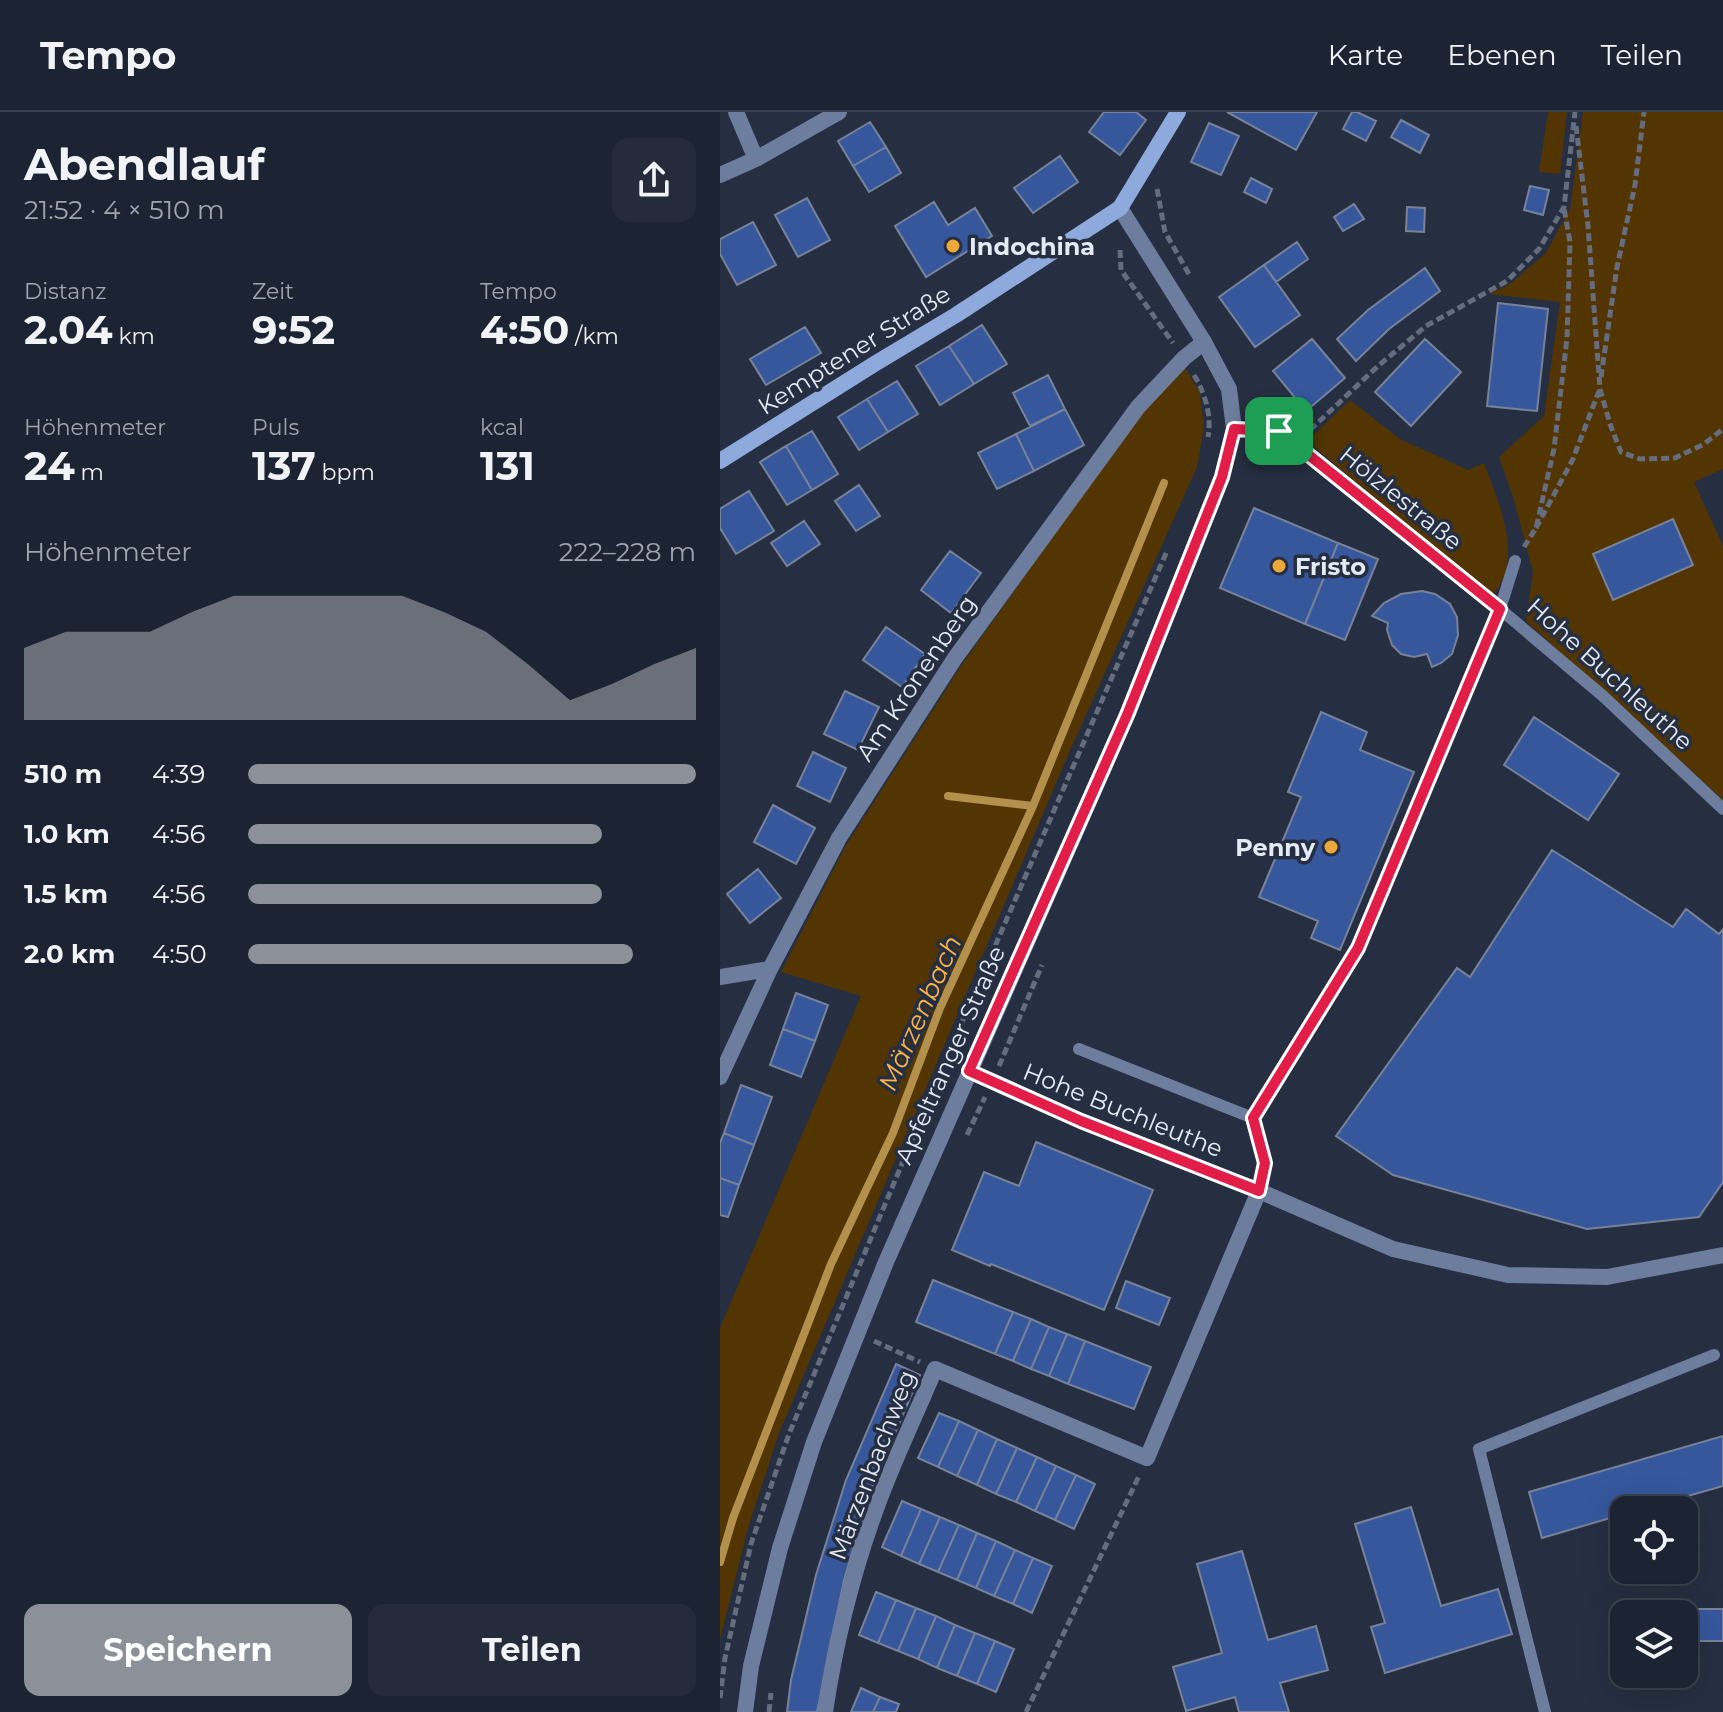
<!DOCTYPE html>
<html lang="de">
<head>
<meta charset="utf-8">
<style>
  :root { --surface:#1c2332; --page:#252b3a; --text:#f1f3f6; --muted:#a0a4ac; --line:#3a404d; --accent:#8c9099 }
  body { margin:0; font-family:Montserrat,sans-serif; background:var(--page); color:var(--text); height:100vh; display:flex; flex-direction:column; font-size:30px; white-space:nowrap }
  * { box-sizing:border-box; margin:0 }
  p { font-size:26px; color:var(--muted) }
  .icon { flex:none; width:44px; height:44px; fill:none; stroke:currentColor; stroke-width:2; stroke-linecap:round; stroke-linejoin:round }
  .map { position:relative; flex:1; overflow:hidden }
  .drawer { display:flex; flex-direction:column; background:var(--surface); width:720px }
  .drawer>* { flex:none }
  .tools { position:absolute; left:890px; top:1384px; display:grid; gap:16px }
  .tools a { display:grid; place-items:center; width:88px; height:88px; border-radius:16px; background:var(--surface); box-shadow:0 8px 32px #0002,0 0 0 2px var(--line); font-size:40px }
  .pin { position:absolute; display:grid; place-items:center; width:68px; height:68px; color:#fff; margin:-34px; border-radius:16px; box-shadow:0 4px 12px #0006 }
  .round { display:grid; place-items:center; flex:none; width:84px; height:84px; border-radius:16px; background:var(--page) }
  .summary { display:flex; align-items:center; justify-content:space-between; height:136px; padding:0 24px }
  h1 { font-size:44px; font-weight:700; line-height:60px }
  .metrics { display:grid; grid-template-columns:repeat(3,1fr); gap:12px; height:136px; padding:8px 24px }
  .metrics div { display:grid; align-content:center }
  .metrics b { font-size:40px; font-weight:700 }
  .metrics small { font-size:22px; font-weight:400 }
  .metrics p { font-size:22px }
  .chart { height:224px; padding:16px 24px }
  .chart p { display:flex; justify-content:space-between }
  .chart svg { width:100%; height:144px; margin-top:8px; fill:var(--accent); opacity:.7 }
  .button { display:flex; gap:16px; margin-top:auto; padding:16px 24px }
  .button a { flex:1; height:92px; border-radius:16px; background:var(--accent); color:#fff; font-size:32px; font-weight:700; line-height:92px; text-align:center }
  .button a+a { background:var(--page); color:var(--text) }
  ul { padding:0 24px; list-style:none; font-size:26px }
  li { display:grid; grid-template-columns:128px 96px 1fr; align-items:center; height:60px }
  li i { height:20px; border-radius:10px; background:var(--accent) }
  header { display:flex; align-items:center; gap:48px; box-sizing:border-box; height:112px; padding:0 40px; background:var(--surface); border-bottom:2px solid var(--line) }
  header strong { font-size:38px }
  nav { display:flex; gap:44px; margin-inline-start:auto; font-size:28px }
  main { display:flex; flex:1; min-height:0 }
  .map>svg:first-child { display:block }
  .green { fill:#523502 }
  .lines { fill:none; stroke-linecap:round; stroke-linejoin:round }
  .stream { stroke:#b3904c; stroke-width:8 }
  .building { fill:#36579c; stroke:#778298; stroke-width:2 }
  .path { stroke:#646c7d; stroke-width:5; stroke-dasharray:8 4; stroke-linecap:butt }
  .service { stroke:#6c7d9d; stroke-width:12 }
  .minor { stroke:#6c7d9d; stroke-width:16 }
  .tertiary { stroke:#6c7d9d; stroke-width:16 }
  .secondary { stroke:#8ea9dc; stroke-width:16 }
  .route-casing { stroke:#fff; stroke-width:16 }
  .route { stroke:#e11d48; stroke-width:10 }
  .poi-dot { fill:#eda83b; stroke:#262f42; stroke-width:3 }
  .labels { text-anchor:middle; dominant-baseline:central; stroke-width:7; stroke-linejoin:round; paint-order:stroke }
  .poi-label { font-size:24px; font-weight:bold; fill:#e4eaf6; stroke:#262f42; text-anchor:start }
  .street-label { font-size:24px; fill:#e4eaf6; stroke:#262f42 }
  .water-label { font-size:26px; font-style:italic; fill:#fcb444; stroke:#262f42 }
</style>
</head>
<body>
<header>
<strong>Tempo</strong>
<nav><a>Karte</a><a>Ebenen</a><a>Teilen</a></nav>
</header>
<main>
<section class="drawer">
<div class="summary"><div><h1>Abendlauf</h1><p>21:52 · 4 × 510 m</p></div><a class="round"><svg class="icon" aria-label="share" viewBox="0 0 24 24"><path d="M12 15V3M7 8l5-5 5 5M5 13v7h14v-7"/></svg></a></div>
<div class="metrics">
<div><p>Distanz</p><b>2.04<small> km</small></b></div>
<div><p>Zeit</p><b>9:52</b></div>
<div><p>Tempo</p><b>4:50<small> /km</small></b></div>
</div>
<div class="metrics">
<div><p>Höhenmeter</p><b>24<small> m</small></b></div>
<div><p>Puls</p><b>137<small> bpm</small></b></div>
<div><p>kcal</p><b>131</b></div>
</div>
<div class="chart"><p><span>Höhenmeter</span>222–228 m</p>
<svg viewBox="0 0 160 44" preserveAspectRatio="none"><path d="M0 44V22L10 17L20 17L30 17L40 11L50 6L60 6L70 6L80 6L90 6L100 11L110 17L120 27L130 38L140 33L150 27L160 22V44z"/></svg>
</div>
<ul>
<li><b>510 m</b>4:39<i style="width:100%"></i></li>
<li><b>1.0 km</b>4:56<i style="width:79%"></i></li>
<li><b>1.5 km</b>4:56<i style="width:79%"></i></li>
<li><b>2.0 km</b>4:50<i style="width:86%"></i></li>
</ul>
<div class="button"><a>Speichern</a><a>Teilen</a></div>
</section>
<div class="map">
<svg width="1003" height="1600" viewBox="0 0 1003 1600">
  <rect width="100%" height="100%" fill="#262f42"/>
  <path class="green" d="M828,0H847L840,62L819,60Z
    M863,0H1003V357L974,370L1003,434V688L806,509L813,460L794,388L779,345L824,304L840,190L769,182L790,172L825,142L850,97Z
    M464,254L480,281L484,315L477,355L345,650L59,1321L28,1416L0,1527V1216L141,884L61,860L125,735L243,551L421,301Z
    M630,288L680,327L748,358L764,351C779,392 805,446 772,484L587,329Z"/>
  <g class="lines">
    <path class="stream" d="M228,684L313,694
      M0,1450L13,1406L111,1152L173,1021L220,896L313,694L444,371"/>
  </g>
  <path class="building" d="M384,0H416L426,8L400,43L369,20Z
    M507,0H597L576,38Z
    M632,0H637L656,9L646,29L623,17Z
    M681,8L709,23L700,41L671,25Z
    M150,10L166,35L133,54L118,29Z
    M489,11L519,24L501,63L471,50Z
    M166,35L181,61L149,80L133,54Z
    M340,44L358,70L313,101L294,76Z
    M531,66L552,77L546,91L524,80Z
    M810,74L829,78L823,103L804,98Z
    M87,86L110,128L78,145L55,103Z
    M214,90L228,113L255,96L272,124L206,165L175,114Z
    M634,92L644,107L623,119L614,105Z
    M687,95L705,96L704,120L686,119Z
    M33,110L56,153L17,173L0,142V127Z
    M577,130L588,147L556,170L544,153Z
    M544,153L580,203L535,235L499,185Z
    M705,156L720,179L669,217L636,249L617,227L648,198Z
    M778,191L828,197L817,299L767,294Z
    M262,213L287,252L254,272L229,234Z
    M85,215L101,241L46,273L30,247Z
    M592,227L625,266L586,299L553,259Z
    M705,227L741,260L691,314L655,280Z
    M229,234L254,272L220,293L196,254Z
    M328,263L345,297L310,314L293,281Z
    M177,269L198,302L168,320L147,287Z
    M147,287L168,320L139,338L118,305Z
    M345,297L364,333L314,359L296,322Z
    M92,319L118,362L92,378L66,334Z
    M296,322L314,359L277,377L258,341Z
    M66,334L92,378L67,393L40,350Z
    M139,373L160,404L136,419L115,389Z
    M29,379L54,419L16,442L0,416V397Z
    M534,396L618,431L585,512L500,476Z
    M953,407L973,453L893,488L873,442Z
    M84,409L100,432L67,454L51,431Z
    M618,431L658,447L625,528L585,512Z
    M230,439L261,461L231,501L201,478Z
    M702,479L715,482L730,492L737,505L738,523L732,542L721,551L712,555L707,542L694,545L681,542L672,533L667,518L668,511L652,504L664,491L681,482Z
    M166,515L205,542L182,575L143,548Z
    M125,579L159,595L138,638L104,622Z
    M601,600L647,620L640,638L694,660L620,838L591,826L598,809L539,785L581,685L568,680Z
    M814,605L899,662L868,708L784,653Z
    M93,640L126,656L110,690L77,674Z
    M53,693L95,716L76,752L34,730Z
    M832,738L953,815L966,797L999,822L1003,817V1070L979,1105L867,1117L673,1063L616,1024L737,856L750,865Z
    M38,757L61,786L30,811L7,782Z
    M76,881L108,893L95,929L63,917Z
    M63,917L95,929L81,965L50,953Z
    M21,973L52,985L34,1033L4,1021Z
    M4,1021L34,1033L19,1073L0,1066V1031Z
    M316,1030L433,1078L384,1198L271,1152L270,1154L232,1138L264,1060L299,1074Z
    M0,1066L19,1073L8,1105L0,1103Z
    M213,1168L293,1200L275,1242L196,1210Z
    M406,1169L450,1186L439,1213L396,1196Z
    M293,1200L311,1207L293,1249L275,1242Z
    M311,1207L329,1215L311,1257L293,1249Z
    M329,1215L347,1222L329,1264L311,1257Z
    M347,1222L365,1229L348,1272L329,1264Z
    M365,1229L431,1255L414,1297L348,1272Z
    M176,1252L200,1263L152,1375L124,1468L97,1600H67L71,1568L96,1463L126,1368Z
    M219,1301L239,1309L218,1355L198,1346Z
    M239,1309L258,1318L237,1364L218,1355Z
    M258,1318L277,1327L257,1373L237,1364Z
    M1003,1324V1374L919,1398H904V1402L822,1426L809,1380Z
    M277,1327L297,1336L276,1382L257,1373Z
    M297,1336L317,1345L296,1390L276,1382Z
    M317,1345L336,1354L315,1399L296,1390Z
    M336,1354L356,1363L335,1408L315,1399Z
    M356,1363L375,1372L354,1417L335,1408Z
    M182,1389L201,1397L181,1444L162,1435Z
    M691,1395L721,1494L778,1477L792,1522L665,1561L651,1515L665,1511L635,1412Z
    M201,1397L220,1405L199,1452L181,1444Z
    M220,1405L239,1413L218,1460L199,1452Z
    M239,1413L257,1421L237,1468L218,1460Z
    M257,1421L276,1429L256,1476L237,1468Z
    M276,1429L295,1438L274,1484L256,1476Z
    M295,1438L313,1446L293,1492L274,1484Z
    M522,1439L548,1528L596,1514L608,1558L560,1571L569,1600H519L515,1585L466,1599L453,1555L502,1541L477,1452Z
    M313,1446L332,1454L312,1501L293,1492Z
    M156,1480L176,1488L158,1531L139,1523Z
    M176,1488L196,1496L178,1539L158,1531Z
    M196,1496L216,1504L198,1547L178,1539Z
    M964,1497H1003V1529H964Z
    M216,1504L235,1513L217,1556L198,1547Z
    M235,1513L255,1521L237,1564L217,1556Z
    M255,1521L275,1529L257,1572L237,1564Z
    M275,1529L294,1537L276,1580L257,1572Z
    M141,1576L160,1585L153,1600H131Z
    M160,1585L179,1592L176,1600H153Z"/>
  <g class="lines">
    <path class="path" d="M856,14L868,114L880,277L890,312L901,340L920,347L955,346L984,332L1003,317
      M437,77L445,120L470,164
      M400,138L401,158L453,231
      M474,263C485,281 492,304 488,325
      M881,265L897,155L915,73L924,0
      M590,318L658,254L706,214L787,169L819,137L844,95L855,0
      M816,416L853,347L879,279
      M804,435L816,416L834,337L847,226L850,130L844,96
      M279,954L322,853
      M247,1023L265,985
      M154,1229L200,1250
      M0,1586L5,1546L31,1432L69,1322L225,949L447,439
      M49,1600L51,1581
      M306,1600L420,1362"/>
    <path class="service" d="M780,497L883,584L1003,697
      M359,937L533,1006
      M539,1079L545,1051L533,1006L638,836L780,497L795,449
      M825,1600L759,1337L994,1243"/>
    <path class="minor" d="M16,0L36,47
      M0,63L36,47L119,0
      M514,317L559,319L780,497
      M0,865L50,857
      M249,959L361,1009L539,1079L673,1137L788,1163L887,1165L1003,1143
      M0,965L50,857L119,726L235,546L418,295L464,246L484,230
      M105,1600C116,1526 135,1451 162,1381C178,1339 198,1298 215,1257L427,1346L539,1079"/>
    <path class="tertiary" d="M25,1600L31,1554L60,1436L94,1330L166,1150L407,603L502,365L514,317L509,277L484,230L400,96"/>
    <path class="secondary" d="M0,349L156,251L236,203L400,96L458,0"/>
  </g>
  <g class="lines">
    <defs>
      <path id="route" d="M514,317L559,319L780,497L638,836L533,1006L545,1051L539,1079L361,1009L249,959L407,603L502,365Z"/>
    </defs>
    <use href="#route" class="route-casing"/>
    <use href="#route" class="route"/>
  </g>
  <g class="poi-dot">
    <circle cx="233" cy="134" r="8"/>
    <circle cx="559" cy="454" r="8"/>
    <circle cx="611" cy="735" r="8"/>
  </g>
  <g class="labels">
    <g class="poi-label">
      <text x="249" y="134">Indochina</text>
      <text x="575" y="454">Fristo</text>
      <text x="595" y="735" text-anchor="end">Penny</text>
    </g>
    <g class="street-label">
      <text transform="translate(134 238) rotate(-32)">Kemptener Straße</text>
      <text transform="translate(681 386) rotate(39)">Hölzlestraße</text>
      <text transform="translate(890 562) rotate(42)">Hohe Buchleuthe</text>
      <text transform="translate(196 566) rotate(-56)">Am Kronenberg</text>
      <text transform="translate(230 943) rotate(-66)">Apfeltranger Straße</text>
      <text transform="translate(403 998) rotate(22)">Hohe Buchleuthe</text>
      <text transform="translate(152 1353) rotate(-69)">Märzenbachweg</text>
    </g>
    <g class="water-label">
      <text transform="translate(200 901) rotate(-66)">Märzenbach</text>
    </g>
  </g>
</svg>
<div class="tools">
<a><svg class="icon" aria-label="locate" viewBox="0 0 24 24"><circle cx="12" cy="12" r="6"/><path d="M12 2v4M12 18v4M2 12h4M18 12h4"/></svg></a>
<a><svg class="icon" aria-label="layers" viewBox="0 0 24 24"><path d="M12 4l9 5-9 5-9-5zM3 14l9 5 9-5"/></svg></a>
</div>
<div class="pin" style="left:559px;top:319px;background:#1e9e55"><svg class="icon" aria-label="arrive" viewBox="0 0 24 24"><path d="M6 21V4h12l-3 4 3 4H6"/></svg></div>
</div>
</main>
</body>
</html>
